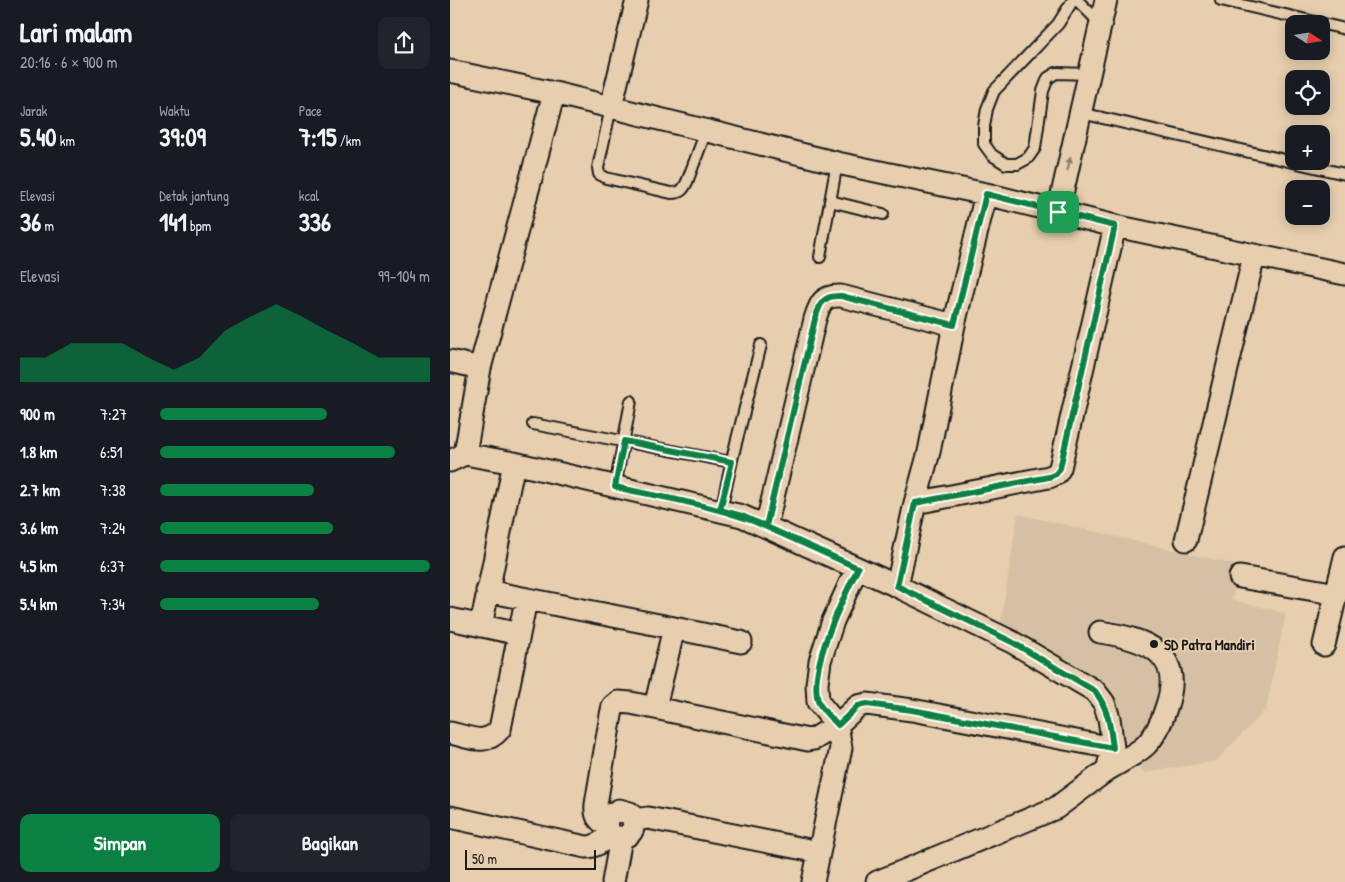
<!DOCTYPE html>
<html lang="id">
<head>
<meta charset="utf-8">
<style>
  :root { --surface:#171b24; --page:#20242c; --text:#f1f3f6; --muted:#9ea1a6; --accent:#0b8043 }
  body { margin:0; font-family:"Patrick Hand",sans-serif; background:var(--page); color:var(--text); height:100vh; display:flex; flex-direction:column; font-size:19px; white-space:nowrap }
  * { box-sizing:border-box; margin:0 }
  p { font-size:16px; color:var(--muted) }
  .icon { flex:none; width:28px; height:28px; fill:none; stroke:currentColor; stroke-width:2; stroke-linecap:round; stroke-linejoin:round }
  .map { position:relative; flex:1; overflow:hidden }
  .sheet { display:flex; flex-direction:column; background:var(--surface); width:450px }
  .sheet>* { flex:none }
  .needle { width:32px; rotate:102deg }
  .controls { position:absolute; left:835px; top:15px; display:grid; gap:10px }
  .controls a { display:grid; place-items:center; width:45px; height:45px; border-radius:10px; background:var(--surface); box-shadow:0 2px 12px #0003; font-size:25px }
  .scale { position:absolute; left:15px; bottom:12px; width:131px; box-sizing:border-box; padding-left:5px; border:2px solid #1c1c1c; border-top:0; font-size:14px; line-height:18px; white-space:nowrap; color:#1c1c1c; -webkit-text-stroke:4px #e6ceae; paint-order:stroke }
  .pin { position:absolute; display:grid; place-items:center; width:42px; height:42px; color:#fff; margin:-21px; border-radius:10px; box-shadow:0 2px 8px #0006 }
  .round { display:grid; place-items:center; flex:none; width:52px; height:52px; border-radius:10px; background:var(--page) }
  .overview { display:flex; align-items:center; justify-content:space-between; height:85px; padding:0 20px }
  h1 { font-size:28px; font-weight:700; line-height:38px }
  .figures { display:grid; grid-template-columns:repeat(3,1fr); gap:8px; height:85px; padding:5px 20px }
  .figures div { display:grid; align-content:center }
  .figures b { font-size:25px; font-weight:700 }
  .figures small { font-size:14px; font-weight:400 }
  .figures p { font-size:14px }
  .chart { height:140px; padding:10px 20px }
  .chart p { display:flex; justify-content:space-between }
  .chart svg { width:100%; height:90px; margin-top:5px; fill:var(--accent); opacity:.7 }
  .primary-button { display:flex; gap:10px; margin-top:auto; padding:10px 20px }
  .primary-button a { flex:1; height:58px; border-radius:10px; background:var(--accent); color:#fff; font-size:20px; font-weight:700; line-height:58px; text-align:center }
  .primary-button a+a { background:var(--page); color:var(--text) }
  ul { padding:0 20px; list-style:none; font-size:16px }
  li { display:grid; grid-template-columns:80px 60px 1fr; align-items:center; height:38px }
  li i { height:12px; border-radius:6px; background:var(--accent) }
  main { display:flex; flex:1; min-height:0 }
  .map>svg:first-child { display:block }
  .built { fill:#d6c0a3 }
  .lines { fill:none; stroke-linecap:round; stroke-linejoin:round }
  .service-casing { stroke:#1c1c1c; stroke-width:14 }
  .minor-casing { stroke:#1c1c1c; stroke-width:25 }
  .service { stroke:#e6ceae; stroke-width:10 }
  .minor { stroke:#e6ceae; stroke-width:21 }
  .oneway { fill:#8b7e6c }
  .route-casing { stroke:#fff; stroke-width:10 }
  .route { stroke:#0b8043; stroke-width:6 }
  .poi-dot { fill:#1c1c1c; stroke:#e6ceae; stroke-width:2 }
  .labels { text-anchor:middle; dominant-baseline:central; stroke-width:4; stroke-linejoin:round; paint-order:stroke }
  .poi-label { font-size:15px; font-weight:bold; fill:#1c1c1c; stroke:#e6ceae; text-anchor:start }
</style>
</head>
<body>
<main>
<section class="sheet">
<div class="overview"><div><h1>Lari malam</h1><p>20:16 · 6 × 900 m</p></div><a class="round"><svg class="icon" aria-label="share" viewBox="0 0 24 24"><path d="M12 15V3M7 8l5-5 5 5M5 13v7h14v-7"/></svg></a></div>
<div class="figures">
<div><p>Jarak</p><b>5.40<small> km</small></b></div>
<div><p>Waktu</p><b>39:09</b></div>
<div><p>Pace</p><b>7:15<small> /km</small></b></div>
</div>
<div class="figures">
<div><p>Elevasi</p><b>36<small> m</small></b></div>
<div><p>Detak jantung</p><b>141<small> bpm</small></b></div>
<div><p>kcal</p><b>336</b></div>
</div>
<div class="chart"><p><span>Elevasi</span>99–104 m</p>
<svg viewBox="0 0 160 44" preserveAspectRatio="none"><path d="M0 44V32L10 32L20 25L30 25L40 25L50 32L60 38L70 32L80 19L90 12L100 6L110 12L120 19L130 25L140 32L150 32L160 32V44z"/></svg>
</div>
<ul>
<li><b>900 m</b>7:27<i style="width:62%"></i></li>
<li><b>1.8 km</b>6:51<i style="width:87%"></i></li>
<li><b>2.7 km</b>7:38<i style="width:57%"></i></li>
<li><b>3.6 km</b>7:24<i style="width:64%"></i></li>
<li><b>4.5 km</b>6:37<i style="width:100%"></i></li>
<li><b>5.4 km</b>7:34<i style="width:59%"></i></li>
</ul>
<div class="primary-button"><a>Simpan</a><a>Bagikan</a></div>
</section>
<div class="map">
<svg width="895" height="882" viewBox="0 0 895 882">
  <rect width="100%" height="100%" fill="#e6ceae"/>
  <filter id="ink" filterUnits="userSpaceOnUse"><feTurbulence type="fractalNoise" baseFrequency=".02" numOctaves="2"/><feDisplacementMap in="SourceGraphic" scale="10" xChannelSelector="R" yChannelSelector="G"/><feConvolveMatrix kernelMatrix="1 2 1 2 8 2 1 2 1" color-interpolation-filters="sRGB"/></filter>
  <g filter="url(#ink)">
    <path class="built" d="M568,514L792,566L781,600L836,613L816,709L766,761L693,773L669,736L657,688L595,649L562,639L549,633Z"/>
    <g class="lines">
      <defs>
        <path id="service" d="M623,0L608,24L544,91L537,109L534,126V144L542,155L556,164H567L578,158L585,148L593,91L598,78L606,73L639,74
          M627,0L650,23
          M771,0L895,29
          M161,107L148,168L149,174L156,178L221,193C231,193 233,190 237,182L256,131
          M631,113L895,174
          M380,201L433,214
          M370,257L387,163
          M83,424L281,462
          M165,487L181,401
          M271,510L284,451L311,345"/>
        <path id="minor" d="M0,71L104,93L387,163L536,194L665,226L895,274
          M161,107L187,0
          M608,212L656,0
          M0,361L30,368
          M15,454L64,463L292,516L447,586L562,642L645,691L654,703L659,718L663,748L657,770L606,808L427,882
          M0,461L15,454L30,368L104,93
          M465,503L599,477L606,474L610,468L665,226
          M316,527L365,319C370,303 373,295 391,296L504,325
          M736,540L804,256
          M790,577L887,594
          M447,586L465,503L479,452L504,325L536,194
          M37,591L224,628L205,707
          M0,619L69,634
          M31,626L64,463
          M224,628L291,642
          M650,632C695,639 736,652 716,708C712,721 706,735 696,745C687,754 668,763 657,770
          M874,645L895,557
          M0,733C20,737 35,747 50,729L76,600
          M0,817L136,847C147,847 152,841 161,834
          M184,823L180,813L169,810L160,815L156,825L161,834C172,841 183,836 184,823L191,819L198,818L369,852
          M156,825C147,819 145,815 146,804L161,715L163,706L168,702L181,703L358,740L364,739L387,725L408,706L417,704L462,710L663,748
          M163,882L171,838
          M363,882L391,748L387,725L368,702L367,684L370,661L383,621L407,568"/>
      </defs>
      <use href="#service" class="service-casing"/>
      <use href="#minor" class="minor-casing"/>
      <use href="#service" class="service"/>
      <use href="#minor" class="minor"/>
    </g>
    <defs><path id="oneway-solid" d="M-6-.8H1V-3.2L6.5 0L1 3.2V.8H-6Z" transform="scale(1.25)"/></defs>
    <use class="oneway" href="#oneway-solid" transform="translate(619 164) rotate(-77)"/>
  </g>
  <g class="lines" filter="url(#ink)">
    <defs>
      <path id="route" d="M608,212L536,194L504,325L391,296C373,295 370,303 365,319L316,526C268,506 216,498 165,487L174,441L282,462L270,510L292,516L408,568C393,599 358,667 368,701C370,709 382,718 388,725L408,706L417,704L462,710L663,748C660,726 659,710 645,691L562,642L447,586L465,503L599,477L606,474L610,468L665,226L608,212"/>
    </defs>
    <use href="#route" class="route-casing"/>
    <use href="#route" class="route"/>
  </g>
  <circle class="poi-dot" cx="704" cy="644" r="5"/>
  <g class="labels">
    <g class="poi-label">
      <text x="714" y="644">SD Patra Mandiri</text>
    </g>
  </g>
</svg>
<div class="controls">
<a><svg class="needle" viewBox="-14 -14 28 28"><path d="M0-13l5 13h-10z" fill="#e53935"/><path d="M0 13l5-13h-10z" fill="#9ea1a6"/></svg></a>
<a><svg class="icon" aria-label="locate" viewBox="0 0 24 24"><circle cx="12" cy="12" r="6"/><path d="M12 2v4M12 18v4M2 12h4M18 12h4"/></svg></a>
<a>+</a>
<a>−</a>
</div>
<div class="scale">50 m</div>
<div class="pin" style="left:608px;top:212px;background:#1e9e55"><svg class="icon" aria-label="arrive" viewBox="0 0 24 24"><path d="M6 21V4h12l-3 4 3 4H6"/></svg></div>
</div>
</main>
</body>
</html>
